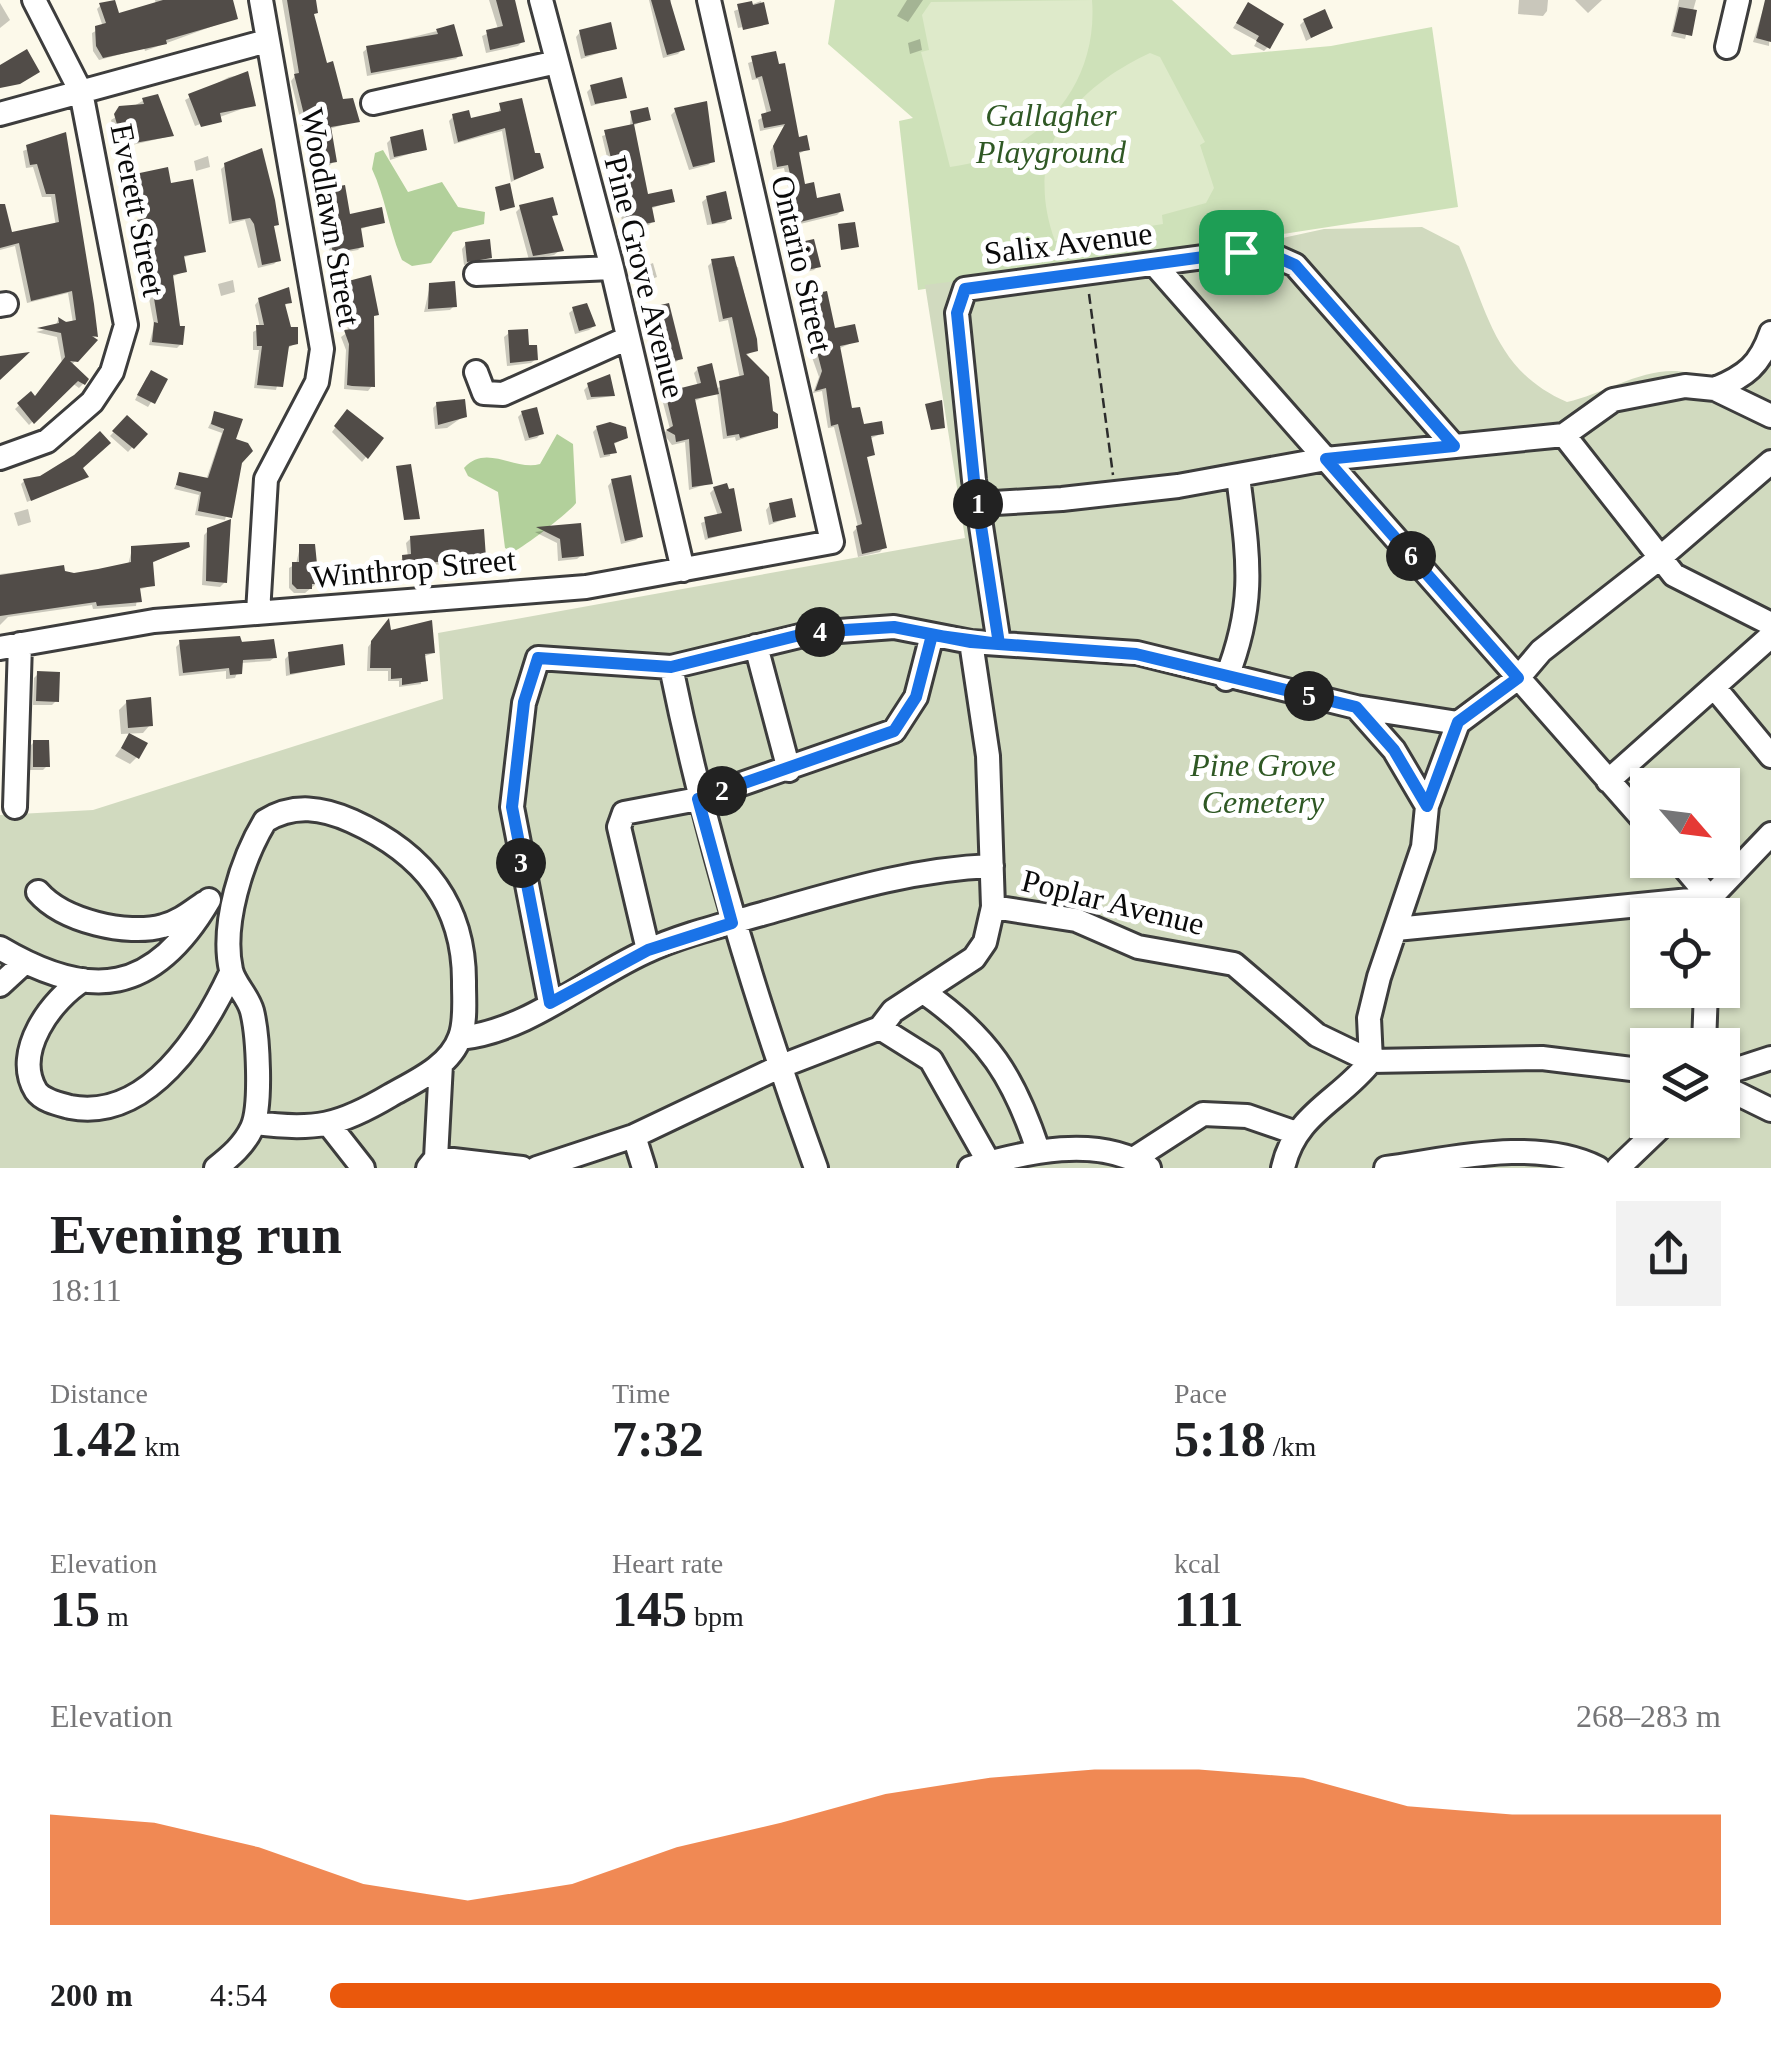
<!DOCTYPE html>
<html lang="en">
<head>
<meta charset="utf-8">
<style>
  :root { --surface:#fff; --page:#f2f2f2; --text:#202124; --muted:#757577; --accent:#ea580c }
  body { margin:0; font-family:"Times New Roman",serif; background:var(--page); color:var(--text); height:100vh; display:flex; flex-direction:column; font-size:38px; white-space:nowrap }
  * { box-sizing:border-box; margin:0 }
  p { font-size:32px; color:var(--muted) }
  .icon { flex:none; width:55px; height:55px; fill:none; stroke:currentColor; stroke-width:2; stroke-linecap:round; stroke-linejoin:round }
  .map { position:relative; height:1168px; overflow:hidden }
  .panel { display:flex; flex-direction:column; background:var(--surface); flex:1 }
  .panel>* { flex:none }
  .needle { width:65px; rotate:118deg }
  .buttons { position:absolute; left:1630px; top:768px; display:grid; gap:20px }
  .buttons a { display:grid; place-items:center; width:110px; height:110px; border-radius:0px; background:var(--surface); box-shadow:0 2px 8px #0004; font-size:50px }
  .pin { position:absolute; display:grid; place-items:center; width:85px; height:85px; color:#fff; margin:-42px; border-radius:20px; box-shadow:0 5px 15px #0006 }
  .km { position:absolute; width:50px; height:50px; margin:-25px; border-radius:50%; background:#222; color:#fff; font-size:28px; line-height:50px; text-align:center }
  .round { display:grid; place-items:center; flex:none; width:105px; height:105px; border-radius:0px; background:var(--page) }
  .summary { display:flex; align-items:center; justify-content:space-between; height:170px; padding:0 50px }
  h1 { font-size:55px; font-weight:700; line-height:75px }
  .metrics { display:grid; grid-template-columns:repeat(3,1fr); gap:15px; height:170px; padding:10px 50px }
  .metrics div { display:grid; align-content:center }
  .metrics b { font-size:50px; font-weight:700 }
  .metrics small { font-size:28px; font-weight:400 }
  .metrics p { font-size:28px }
  .chart { height:280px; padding:20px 50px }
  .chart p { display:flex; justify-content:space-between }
  .chart svg { width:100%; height:180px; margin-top:10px; fill:var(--accent); opacity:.7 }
  ul { padding:0 50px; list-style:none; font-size:32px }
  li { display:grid; grid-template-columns:160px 120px 1fr; align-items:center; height:75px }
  li i { height:25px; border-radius:12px; background:var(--accent) }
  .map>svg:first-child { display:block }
  .green { fill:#cee1b9 }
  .forest { fill:#b2d09b }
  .cemetery { fill:#d1dabf; fill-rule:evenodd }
  .pitch { fill:#deeaca }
  .shadow { fill:#0003 }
  .building { fill:#514c48 }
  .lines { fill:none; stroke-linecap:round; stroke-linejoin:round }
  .minor-casing { stroke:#3d3d3d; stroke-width:28 }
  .path { stroke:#2c2c2c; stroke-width:2.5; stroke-dasharray:10 5; stroke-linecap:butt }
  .minor { stroke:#fff; stroke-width:22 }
  .route-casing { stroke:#fff; stroke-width:20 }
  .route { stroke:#1a73e8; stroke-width:12 }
  .labels { text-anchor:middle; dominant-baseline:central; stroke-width:10; stroke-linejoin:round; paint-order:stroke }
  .park-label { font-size:32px; font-style:italic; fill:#2f5824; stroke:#fff }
  .street-label { font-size:32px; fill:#0a0a0a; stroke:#fff }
</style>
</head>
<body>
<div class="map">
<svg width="1771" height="1168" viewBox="0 0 1771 1168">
  <rect width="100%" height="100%" fill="#fcf9ea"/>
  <path class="green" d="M835,0H1172L1232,55L1331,46L1432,27L1458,207L918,290L899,121L913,118L828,44Z"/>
  <path class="forest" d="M383,150L408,192L442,182L458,207L485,212L484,224L453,232L431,263L412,266L402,260C389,230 386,199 372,169L375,153Z
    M557,434L573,444L576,503C573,509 521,550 512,552L505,548L498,492L468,476L464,468C486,443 514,471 540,464Z"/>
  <path class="cemetery" d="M1422,227L1459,246C1488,312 1495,371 1567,402C1602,394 1640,369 1677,371C1692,372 1709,379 1725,383L1748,365L1771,323V1168H0V815L93,810L443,699L438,633L965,538L925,285L1264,242L1324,229ZM1648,785H1722V860H1648ZM1648,915H1722V990H1648ZM1648,1045H1722V1120H1648Z"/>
  <path class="pitch" d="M1092,0C1099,88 1035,157 950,167L921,52L929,50L922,15L931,2Z
    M1150,53L1160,57L1205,142L1200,145L1214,188L1206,203L1162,215L1163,224L1055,241C1022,150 1071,90 1150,53Z"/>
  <path class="shadow" d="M155,0H229L235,18L145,51L144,48L99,60L93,51L92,33L103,27L97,9L101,5L118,16L156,5Z
    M282,0H313L312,16L325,66L341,102L357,121L329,129L334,161L330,165L315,167L308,130H303L291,81L295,76Z
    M489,0H513L522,42L518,46L486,53L482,36L498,29Z
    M649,0H671L669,12L682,49L678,54L663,58Z
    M907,0H923L908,22L897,16Z
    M1519,0H1548L1547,11L1543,16L1518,14Z
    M1575,0H1602L1588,13Z
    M1679,0H1696L1685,39L1671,36Z
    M1766,0H1771L1769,46L1753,42Z
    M761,1L766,23L738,28L734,11Z
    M0,3L10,20L0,28Z
    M1248,5L1268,47L1264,51L1254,46L1257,41L1233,28Z
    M1304,21L1330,28L1306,41L1300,25Z
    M437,31L460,55L456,59L367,76L363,52L368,48Z
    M580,32L615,48L581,59L576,37Z
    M920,39L922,50L910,54L908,43Z
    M774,54L797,140L807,149L797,155L803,187L816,201L841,211L837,215L796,225L784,168L773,170L770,152L784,126L760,131L758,120L767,115L758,79L752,80L748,63Z
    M246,74L253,105L195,126L185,100L229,77Z
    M591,88L624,97L591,106L587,92Z
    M144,100L171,136L119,148L111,120Z
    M501,105L541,168L511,182L502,131L454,144L449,121L453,117L469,121L498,114Z
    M676,110L713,161L708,165L689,170L671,115Z
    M631,114L648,119L632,126L646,197L672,201L650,209L653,221L649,225L624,229L602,136L630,127Z
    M64,135L95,336L71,366L83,384L79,388L72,383L29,425L15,409L30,395L34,399L62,363L57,337L36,332L55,327L58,320L73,323L68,293L27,303L15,246L0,250V225L10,235L56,226L51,197H42L33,167L26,168L23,151Z
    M391,139L425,149L390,160L387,143Z
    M208,156L210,167L196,171L194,161Z
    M226,165L276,224L272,228L278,260L274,264L258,268L245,220L229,224L221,169Z
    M136,176L203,251L182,258L185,271L170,278L181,344L177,348L149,345L154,325L146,283H140L138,271L142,266L134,226L142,222L132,180Z
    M321,193L348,217L382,222L358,230L362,246L358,250L330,255L317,197Z
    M707,198L729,219L725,223L707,225L702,202Z
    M520,208L555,214L550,219L559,251L554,255L529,260L516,212Z
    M466,244L490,257L464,265L462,249Z
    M797,245L818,266L814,270L798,274L792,250Z
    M712,262L738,267L755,339V350L745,356L775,427L736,441L735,437L723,439L717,392L692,402L710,483L689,490L685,442L672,445L663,433L670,429L662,399L698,387L694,373L698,369L715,389L740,379L728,320L719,322L708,266Z
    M653,263L657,277L639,284L636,270Z
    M233,280L235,292L221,296L218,284Z
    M430,286L454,306L450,310L424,312Z
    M338,287L372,318V386L368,391L344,389L346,350L341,337L348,332L345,301L336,302L334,291Z
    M805,299L833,331L856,341L838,349L850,411L862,427L881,434L869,439L872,454L865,459L884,547L880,552L858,557L853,532L858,527L834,427L828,428L822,391L813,393L819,377L808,346L801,303Z
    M259,300L289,302L283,307L296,343L286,349L276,390L254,388L259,350H253V332L260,328L255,305Z
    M574,309L594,326L589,330L575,334L569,313Z
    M650,311L681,358L676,362L661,366L645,315Z
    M509,333L536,359L531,363L507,366L504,337Z
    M147,377L165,380L148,407L135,400Z
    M589,385L612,396L587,400L584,390Z
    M437,404L464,416L447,428L435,429L433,408Z
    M522,413L541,433L537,438L525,441L518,417Z
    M215,414L240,462L225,520L195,515L199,495L174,489L180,475L206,480L222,433L208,428Z
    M343,417L381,438L362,462L332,432Z
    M127,418L144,434L128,452L110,436Z
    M597,428L626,438L612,445L610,456L600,458L593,432Z
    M86,477L27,502L21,484L24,481Z
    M612,481L640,536L636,540L621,544L608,486Z
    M714,489L740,530L705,540L701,523L718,516L710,493Z
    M770,505L794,516L769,525L766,510Z
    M28,509L31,522L18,526L14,513Z
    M579,526L582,555L577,559L558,561L557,543L535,532Z
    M209,530L225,582L220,587L202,585L204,535Z
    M411,538L484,557L479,561L420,566L414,580L400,577L398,561L408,557L406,543Z
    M187,546L150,564L153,585L138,590L136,606L93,609L92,605L8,617L0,625V574L62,567L63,573L74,576L128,565L132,549Z
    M300,547L317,583L305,593H294L289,588V568L296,564Z
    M387,623L389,633L433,653L423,657L421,684L399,687V681H388V671H367L368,647Z
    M272,641L275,657L270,661L241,663L235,678L226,679V671L179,676L176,647L180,643Z
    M290,654L342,664L286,676L285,659Z
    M38,674L56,701L52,705H33L34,678Z
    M127,702L150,725L143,733L121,734L119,710Z
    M130,736L137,757L130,764L115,756Z
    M34,742L47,766L43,770H30L29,747Z"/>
  <path class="building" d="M115,0L119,13L163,0H233L238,19L166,40L167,44L103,58L96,46L95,26L106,23L99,3Z
    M287,0H316L318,13L314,14L327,63L333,61L343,99L353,98L360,122L331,127L337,162L319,165L312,127H307L294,74L299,73Z
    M496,0H515L525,42L490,50L486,30L503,26Z
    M651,0H670L685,50L667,55Z
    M1765,0H1771V42L1756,38Z
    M752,1L753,5L764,2L769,24L743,30L737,4Z
    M1248,2L1284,24L1270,49L1256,41L1259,36L1236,23Z
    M1679,7L1697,10L1692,36L1673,32Z
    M1325,9L1333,28L1311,38L1303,19Z
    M611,22L617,49L585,56L579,30Z
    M454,24L463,56L371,73L366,46L438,34L436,29Z
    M27,49L40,72L20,84L0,88V65Z
    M776,51L779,64L785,63L799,137L807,135L810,150L799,152L805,184L814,182L817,198L840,193L844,211L800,222L788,165L777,167L773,146L785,124L764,128L761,114L771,111L762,76L756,78L751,56Z
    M248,71L256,106L220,113L222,122L201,127L188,94Z
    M622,77L627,98L595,104L590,85Z
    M158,94L174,136L123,145L114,114L119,106L144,104L142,98Z
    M522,98L535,153H540L544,168L514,180L505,128L458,142L452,114L469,110L471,118L501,111L499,103Z
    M707,101L715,162L693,167L674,108Z
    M648,107L651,120L634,124L648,194L672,189L675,202L652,207L655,222L628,227L604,130L633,124L630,111Z
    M423,129L427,150L394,157L390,137Z
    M66,132L94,304L98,337L92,336L98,340L78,362L70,361L89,379L85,385L78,381L34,424L17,403L31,391L35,396L65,357L61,333L37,328L59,323L58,317L66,322L76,320L72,291L31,301L19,243L0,248V204H5L12,232L59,222L55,194H46L37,164L30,165L26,145Z
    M262,148L275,200L279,225L274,226L281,261L262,265L254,224L250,218L232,221L224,163Z
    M168,167L171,183L193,179L206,252L184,256L187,272L173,275L180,326H185L183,345L152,342L154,322L158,323L151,280H144L140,264L145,263L137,220L146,218L135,174Z
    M510,183L515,207L500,211L495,187Z
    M345,185L350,214L382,207L385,223L361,228L364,247L333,253L319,190Z
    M726,191L732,219L712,224L706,196Z
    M553,197L558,215L552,216L564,251L533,256L519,205Z
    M855,222L859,247L841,250L838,224Z
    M490,239L492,258L467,262L465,242Z
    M814,239L821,267L802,271L796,243Z
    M734,256L757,339L758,351L746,354L769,377L773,411L778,414V428L740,438L739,434L727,436L719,381L744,375L732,317L723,319L711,259Z
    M371,275L379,315L374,316L375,387L352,386L347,385L349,344L344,330L352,329L348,298L340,299L337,284Z
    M455,281L457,307L428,309L429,283Z
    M289,287L292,303L285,304L291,327H298V344L289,346L283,387L257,385L262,346H257L256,325H264L258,298Z
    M827,291L835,328L855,324L859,342L840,346L852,408L860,407L864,424L882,421L884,434L871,436L875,455L867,457L887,548L862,554L856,526L862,524L838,424L831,426L826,388L815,391L822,371L815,344L810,341L813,337L804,296Z
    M587,303L596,326L579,331L572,307Z
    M669,303L683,359L665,363L648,308Z
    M528,329L529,345H537L538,360L510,363L508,330Z
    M30,352L0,380V356Z
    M712,363L719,394L695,399L713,484L692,487L689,439L676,442L675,435L666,430L673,426L665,392L701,383L697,367Z
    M151,370L168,379L155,404L137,395Z
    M610,374L615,396L591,397L587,383Z
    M465,399L467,417L438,425L436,402Z
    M942,400L945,428L931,430L925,404Z
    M537,407L544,434L529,438L521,411Z
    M347,409L384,438L368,459L334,426Z
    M214,411L243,419L236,439L248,443L253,451L242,463L232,518L198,511L201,492L176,485L179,472L208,478L224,429L211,424Z
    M127,415L148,434L134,449L112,431Z
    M610,422L626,427L628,438L614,443L617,453L604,455L596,426Z
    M100,431L111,443L83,468L89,477L31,501L23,479L40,476L74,455Z
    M411,464L420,519L404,520L396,466Z
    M631,475L643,537L625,541L611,479Z
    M727,483L729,489L734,488L742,531L708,538L704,517L722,513L713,487Z
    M792,498L796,517L773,522L769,503Z
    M231,519L227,583L206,581L207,528Z
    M581,523L584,556L562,558L560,539L536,527Z
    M484,529L486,558L424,563L421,577L403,573L402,555L411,554L410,536Z
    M189,542L190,547L153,562L155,586L140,588L142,602L97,606L96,602L0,616V575L64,565L65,571L74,573L98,569L131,562V546Z
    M299,544H315L319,584H312V589H297L292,584V562H299Z
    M389,618L391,630L432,620L435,653L425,654L428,681L402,685V678L391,679V668H370L371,641Z
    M240,636L242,642L274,639L277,658L243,660L242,674L230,675L229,668L183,673L179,640Z
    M343,644L345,665L290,674L288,652Z
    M37,671L60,672L59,702L36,701Z
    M151,697L153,726L128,728L126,700Z
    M129,733L148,743L139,759L121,748Z
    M33,740H49L50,767H33Z"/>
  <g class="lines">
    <defs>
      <path id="minor" d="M541,0L612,268L683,570
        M1727,47L1738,0
        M373,103L557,62
        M0,114L267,41
        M1156,266L1648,825
        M476,274L612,268
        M0,305L6,304
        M476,372L484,393L503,394L628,338
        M1715,389C1746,376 1760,365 1771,333
        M1564,435L1674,575L1771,624
        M0,458L47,441L92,402L112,372L126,325L81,92L34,0
        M978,504L1062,499L1178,486L1326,459L1564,435L1613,400L1685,386L1715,389L1771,416
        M258,613L266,479L317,382L322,349L261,0
        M999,644L974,480L957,313L965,289L1241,252L1268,253L1295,265L1454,446
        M756,646L789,770
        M0,648L154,621L586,587L832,542L709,0
        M671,667C706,839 756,1003 816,1168
        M1226,679C1257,601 1248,557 1238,476
        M1714,687L1771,756
        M1356,707L1394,750L1427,806
        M1458,723L1518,678L1541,651L1661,557L1771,462
        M1608,781L1771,636
        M15,807L20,644
        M1678,860L1710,898L1709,915
        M38,892C63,921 127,936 163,926C179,922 191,912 204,903
        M1710,898L1771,834
        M993,907L1076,920L1138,947L1234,964L1317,1035L1371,1061L1542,1058L1648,1071
        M1396,929L1710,898
        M0,948C91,1002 154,994 209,900
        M648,950L619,827L624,813L698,799L894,731L916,697L932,635
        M83,980C52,999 12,1052 36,1091C43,1101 59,1104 70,1107C148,1122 203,1033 231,973
        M0,985L25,962
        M925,993C988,1037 1014,1077 1038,1150
        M550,1003L512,807L524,703L538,658L671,667L812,633L894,627L971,642L1137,653L1356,707L1458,723L1427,806L1423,847L1379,977L1369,1018L1371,1061
        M880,1028L931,1060L992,1168
        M460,1038C528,1031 584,980 645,952C681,935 723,925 762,914C839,892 912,869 992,866
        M1704,1045L1706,990
        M1722,1074L1771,1058
        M1722,1086L1771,1110
        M330,1126L363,1168
        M634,1136L644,1168
        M436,1158L522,1168
        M1135,1158L1203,1114L1247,1116L1296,1133
        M216,1168C231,1156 244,1145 252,1128C262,1106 258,1035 252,1011C248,996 234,984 231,970C221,924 242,859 265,821C294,803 323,808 352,821C423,853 465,904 464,984C464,1000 466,1022 460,1037C450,1066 416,1081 391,1095C339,1126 315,1131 254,1123
        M428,1168L436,1158L441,1064
        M537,1168L634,1136L779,1067L880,1028L893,1011L974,958L985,942L993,907L988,756L971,642
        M970,1168C1025,1152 1098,1134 1149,1168
        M1283,1168C1295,1113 1340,1101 1371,1061
        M1386,1168C1451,1159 1536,1137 1598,1168
        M1618,1168L1668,1120"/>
    </defs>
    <use href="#minor" class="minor-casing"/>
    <path class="path" d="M1089,294L1113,475"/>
    <use href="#minor" class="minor"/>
  </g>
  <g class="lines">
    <defs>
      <path id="route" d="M1241,252L965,289L957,313L974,480L999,644L932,635L916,697L894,731L698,799L732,923L648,950L550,1003L512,807L524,702L538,658L671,667L812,632L894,627L971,642L1136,654L1356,707L1394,750L1427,806L1458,722L1518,678L1326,459L1454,446L1295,265L1268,253L1241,252"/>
    </defs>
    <use href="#route" class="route-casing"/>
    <use href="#route" class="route"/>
  </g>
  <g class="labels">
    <g class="park-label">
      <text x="1051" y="115">Gallagher<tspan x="1051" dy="37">Playground</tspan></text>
      <text x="1263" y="765">Pine Grove<tspan x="1263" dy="37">Cemetery</tspan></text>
    </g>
    <g class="street-label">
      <text transform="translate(138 210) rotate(79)">Everett Street</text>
      <text transform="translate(331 217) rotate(80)">Woodlawn Street</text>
      <text transform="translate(1068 243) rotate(-7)">Salix Avenue</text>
      <text transform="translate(802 264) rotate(77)">Ontario Street</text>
      <text transform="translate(645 277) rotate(76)">Pine Grove Avenue</text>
      <text transform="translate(414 568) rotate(-5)">Winthrop Street</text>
      <text transform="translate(1113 902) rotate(14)">Poplar Avenue</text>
    </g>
  </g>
</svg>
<div class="buttons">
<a><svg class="needle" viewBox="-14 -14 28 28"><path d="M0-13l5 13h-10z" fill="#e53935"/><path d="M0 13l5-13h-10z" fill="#757577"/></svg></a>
<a><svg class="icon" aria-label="locate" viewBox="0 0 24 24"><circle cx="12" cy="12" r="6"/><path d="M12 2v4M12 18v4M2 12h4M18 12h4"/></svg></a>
<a><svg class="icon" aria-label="layers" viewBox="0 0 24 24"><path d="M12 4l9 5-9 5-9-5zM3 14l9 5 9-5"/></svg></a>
</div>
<div class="pin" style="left:1241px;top:252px;background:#1e9e55"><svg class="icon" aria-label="arrive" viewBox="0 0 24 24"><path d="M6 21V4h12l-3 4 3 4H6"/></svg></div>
<b class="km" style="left:978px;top:504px">1</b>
<b class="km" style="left:722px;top:791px">2</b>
<b class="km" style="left:521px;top:863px">3</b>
<b class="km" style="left:820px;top:632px">4</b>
<b class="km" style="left:1309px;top:696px">5</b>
<b class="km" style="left:1411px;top:556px">6</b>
</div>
<section class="panel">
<div class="summary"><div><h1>Evening run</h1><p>18:11</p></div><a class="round"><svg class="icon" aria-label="share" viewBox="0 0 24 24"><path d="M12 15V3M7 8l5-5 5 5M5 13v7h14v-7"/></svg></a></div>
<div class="metrics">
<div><p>Distance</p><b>1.42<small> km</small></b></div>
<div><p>Time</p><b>7:32</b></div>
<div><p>Pace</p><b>5:18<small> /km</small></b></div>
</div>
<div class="metrics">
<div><p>Elevation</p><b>15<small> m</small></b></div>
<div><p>Heart rate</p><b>145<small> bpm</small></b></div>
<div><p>kcal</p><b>111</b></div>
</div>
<div class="chart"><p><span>Elevation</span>268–283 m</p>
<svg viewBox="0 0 160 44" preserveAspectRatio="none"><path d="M0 44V17L10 19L20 25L30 34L40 38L50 34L60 25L70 19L80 12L90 8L100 6L110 6L120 8L130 15L140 17L150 17L160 17V44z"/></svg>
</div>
<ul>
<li><b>200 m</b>4:54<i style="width:100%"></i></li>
</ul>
</section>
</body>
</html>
